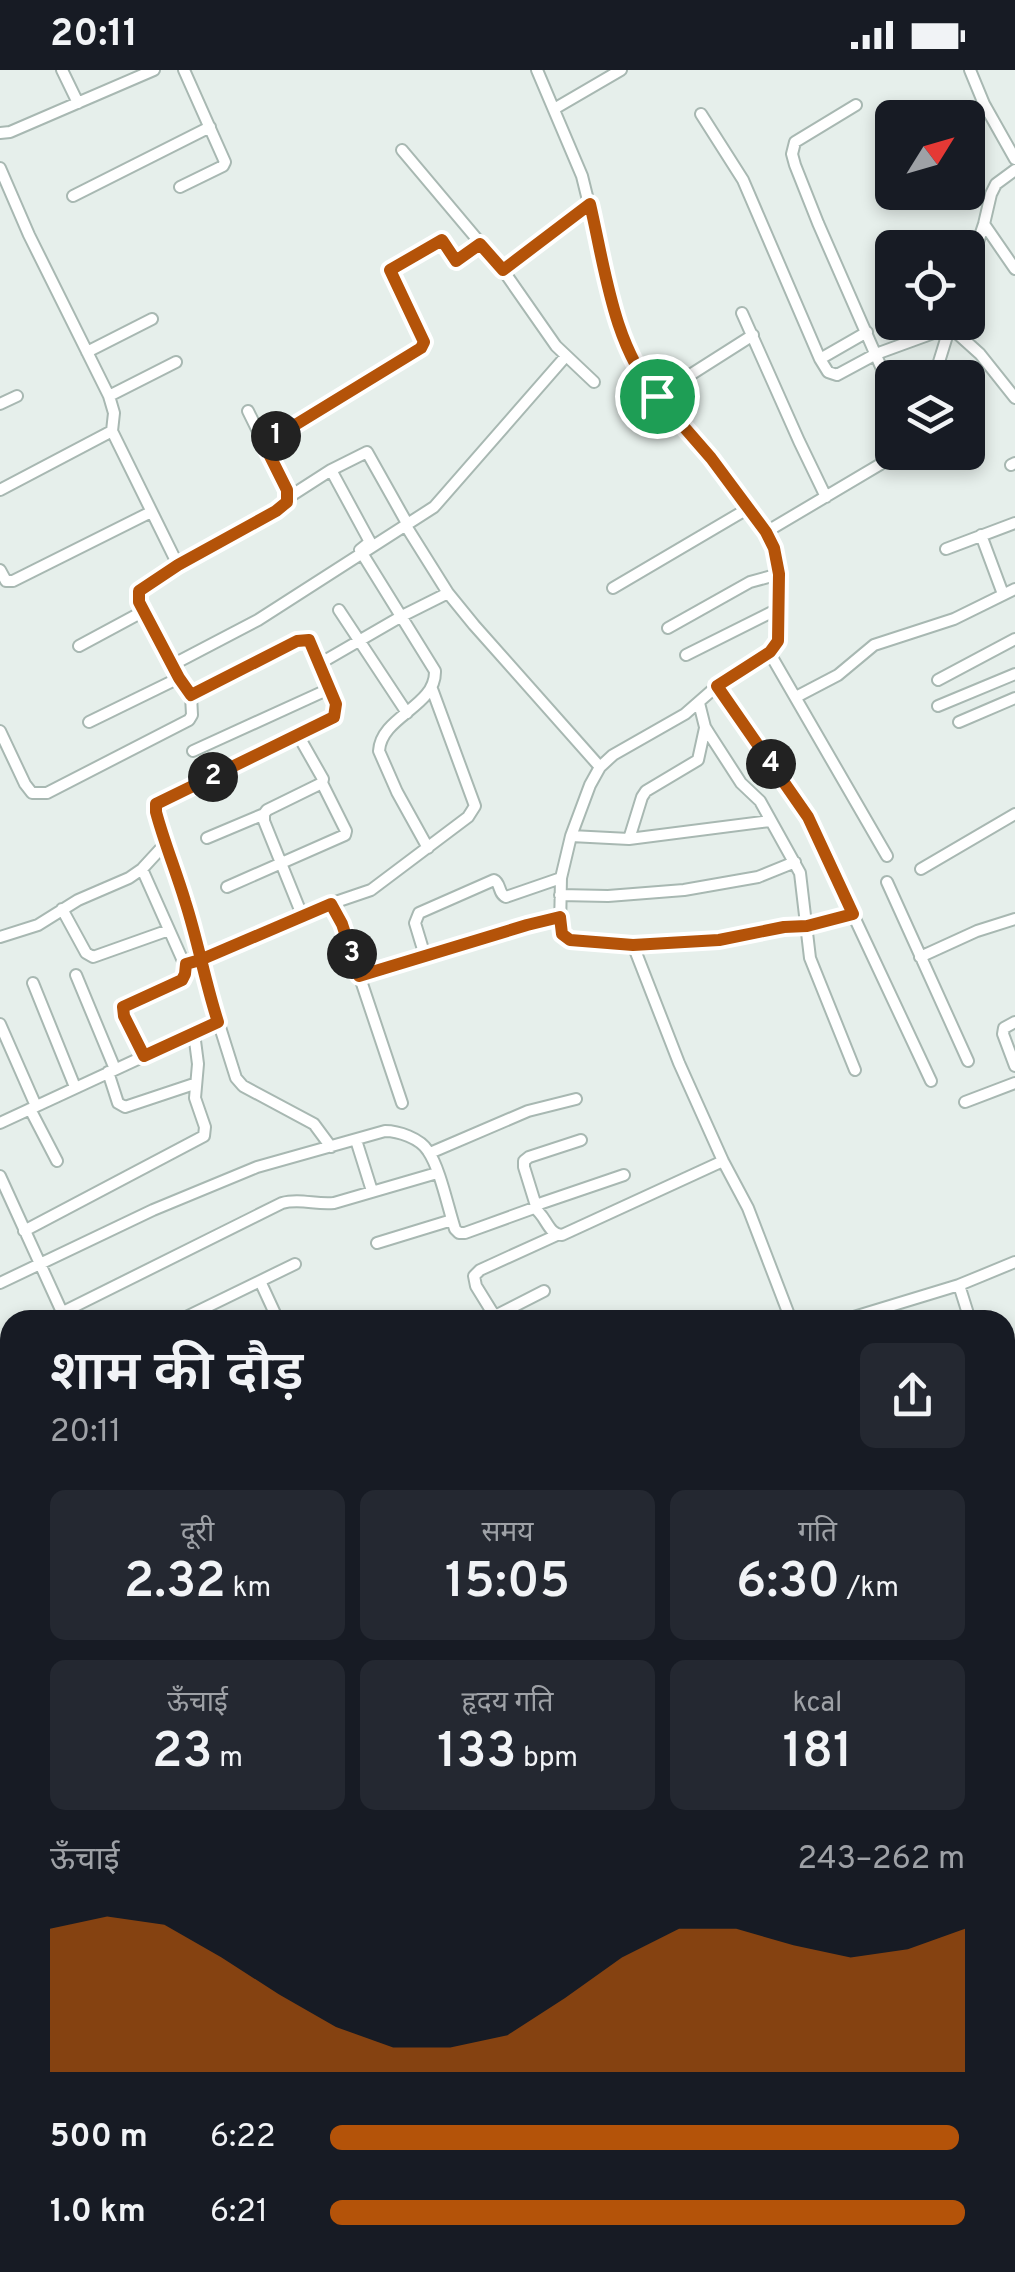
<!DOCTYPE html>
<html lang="hi">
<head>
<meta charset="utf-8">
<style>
  :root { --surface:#171b24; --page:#242831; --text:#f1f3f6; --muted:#9ea1a6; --accent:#b45309 }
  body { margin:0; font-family:Overpass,"Noto Sans Devanagari",sans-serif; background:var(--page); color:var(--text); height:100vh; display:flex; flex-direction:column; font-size:38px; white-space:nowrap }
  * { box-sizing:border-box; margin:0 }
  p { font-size:32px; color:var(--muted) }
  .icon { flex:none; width:55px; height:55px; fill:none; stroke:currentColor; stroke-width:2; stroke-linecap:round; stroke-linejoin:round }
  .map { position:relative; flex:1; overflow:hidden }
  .panel { position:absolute; left:0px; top:1240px; width:1015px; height:962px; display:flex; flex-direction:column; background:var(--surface); border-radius:30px 30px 0 0; box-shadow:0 5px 15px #0003 }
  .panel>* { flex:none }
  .needle { width:65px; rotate:53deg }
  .fabs { position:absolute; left:875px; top:30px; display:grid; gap:20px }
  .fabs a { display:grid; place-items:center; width:110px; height:110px; border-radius:15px; background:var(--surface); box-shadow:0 5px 15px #0003; font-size:50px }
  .pin { position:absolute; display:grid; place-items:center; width:85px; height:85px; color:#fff; margin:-42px; border:5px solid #fff; border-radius:50%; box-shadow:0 2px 10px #0007 }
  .km { position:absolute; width:50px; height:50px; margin:-25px; border-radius:50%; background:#222; color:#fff; font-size:28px; line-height:50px; text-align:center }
  .round { display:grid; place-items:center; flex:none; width:105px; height:105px; border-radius:15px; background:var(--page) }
  .overview { display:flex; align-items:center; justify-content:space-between; height:170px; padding:0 50px }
  h1 { font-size:55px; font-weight:600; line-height:75px }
  .figures { display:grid; grid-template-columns:repeat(3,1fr); gap:15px; height:170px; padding:10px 50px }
  .figures div { display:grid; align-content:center; border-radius:15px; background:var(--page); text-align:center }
  .figures b { font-size:50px; font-weight:600 }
  .figures small { font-size:28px; font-weight:400 }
  .figures p { font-size:28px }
  .chart { height:280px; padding:20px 50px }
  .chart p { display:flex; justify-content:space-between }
  .chart svg { width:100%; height:180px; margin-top:10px; fill:var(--accent); opacity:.7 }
  ul { padding:0 50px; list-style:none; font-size:32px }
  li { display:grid; grid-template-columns:160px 120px 1fr; align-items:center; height:75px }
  li i { height:25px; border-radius:12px; background:var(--accent) }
  .status { display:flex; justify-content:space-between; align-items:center; height:70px; padding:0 50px; background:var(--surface); direction:ltr }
  .status svg { height:28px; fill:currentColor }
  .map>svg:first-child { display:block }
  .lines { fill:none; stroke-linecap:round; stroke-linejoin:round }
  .minor-casing { stroke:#a8b8b2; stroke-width:14 }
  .minor { stroke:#fff; stroke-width:10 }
  .route-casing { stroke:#fff; stroke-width:20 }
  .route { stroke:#b45309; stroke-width:12 }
</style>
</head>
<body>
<div class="status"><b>20:11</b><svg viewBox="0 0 49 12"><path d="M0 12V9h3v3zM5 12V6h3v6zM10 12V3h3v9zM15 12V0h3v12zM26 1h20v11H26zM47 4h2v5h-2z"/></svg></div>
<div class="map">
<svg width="1015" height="2202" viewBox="0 0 1015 2202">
  <rect width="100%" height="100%" fill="#e6efeb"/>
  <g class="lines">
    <defs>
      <path id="minor" d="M62,0L78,33
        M537,0L582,106L618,251L629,280L643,310L742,427L766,462L773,478L779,504L778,571L774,578L717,616L685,644L613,685L600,697L590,715L571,766L561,808L560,859L563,866L570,870L633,875L679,993L723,1091L748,1138L791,1250
        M970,0L984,34L1015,89
        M856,35L795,72L792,84L795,95L818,153L892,322
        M554,39L621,0
        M701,44L743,110L820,289L828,302L837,305L876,284L950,257L980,284L1015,328
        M0,63L10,62L154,0
        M402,80L503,200L556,276L594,312
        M0,98L29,165L109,326L114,343L112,361L178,495L142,518L137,526L179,608L191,625L192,645L189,650L47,723H32L25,714L0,661
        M180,117L223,96L225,92L184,0
        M73,126L210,57
        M984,154L1015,199
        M503,200L590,134
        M968,202L984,154L991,124L996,114L1015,100
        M742,243L799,371L826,427
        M87,282L152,249
        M820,289L867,262
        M934,308L951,253
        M109,326L176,292
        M657,326L753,265
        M0,334L17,326
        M264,373L421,278L424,272L390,200L442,170L456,191L480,174
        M1011,395L1015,393
        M331,400L367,382L408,455
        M0,420L112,361
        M289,427L331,400L370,472L360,480L435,601C436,637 381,646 379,681L397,722L428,778
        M406,456L448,523
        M766,462L901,382
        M981,465L1003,524
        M946,479L1015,453
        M178,495L276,441L287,432V420L248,341
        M0,500L6,511H13L151,442
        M613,518L749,438
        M339,540L407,643
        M668,558L750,512L779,504
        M79,576L144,541
        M769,582L887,786
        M686,585L778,539
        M319,594L336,634L334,647L164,729L156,735L155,739L186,832L202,900L236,1008L243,1016L314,1054L331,1077
        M172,595L258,550L434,437L566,286
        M938,610L1015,569
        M717,616L817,762L848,834L931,1011
        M191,625L297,571H309L319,594L402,546L448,523L474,555L600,697
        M796,627L838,605L874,575L954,549L1015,519
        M699,633L705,657L710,665L741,713L760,731L800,803L810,888L855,1000
        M938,636L1015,604
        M89,652L179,608
        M959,652L1015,628
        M298,665L323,709L322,713L267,740L264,744V751L302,845
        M193,681L329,619
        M571,766L629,769L770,751
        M207,768L264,744
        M629,769L642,727L646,721L698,690L705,658
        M142,799L183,891L189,894L324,836L371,820L468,747L475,736L432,619
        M921,799L1015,744
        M887,812L968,991
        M227,817L345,765L346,761L322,713
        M560,825L608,826L684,820L758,807L795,792
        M331,834L342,854L402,1033
        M62,839L86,883L93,887L169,860
        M0,867L38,855L78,830L129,808L142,799L165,774
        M633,875L740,867L784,857L807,856L853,844
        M425,886L415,853L419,843L494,810C501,813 498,824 506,827L561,808
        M920,887L977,861L1015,849
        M76,905L115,999
        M359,906L527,855L560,847
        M33,913L75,1017
        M1015,952L1004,958L1003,964L1015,996
        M0,954L36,1036
        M144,986L124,946L123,937L182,910L185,904V894
        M108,1002L118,1033L125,1037L194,1014
        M965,1032L1015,1013
        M30,1039L57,1091
        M0,1053L218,952
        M356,1070L372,1121
        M430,1083L528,1041L576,1029
        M0,1106L62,1242
        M536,1135L624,1105
        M537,1139L524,1097V1091L529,1087L581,1070
        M24,1161L204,1066L205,1057L195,1028L198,994L194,963
        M377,1173L452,1150
        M260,1211L278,1250
        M0,1213L153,1140L257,1097L385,1061C398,1061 420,1068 428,1081C440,1098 448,1138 455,1159L459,1163H465L534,1138C546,1145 548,1165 562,1165L723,1091
        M959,1215L970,1250
        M495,1246L544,1221
        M47,1250L282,1133C300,1128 316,1135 334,1133L437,1103
        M180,1250L295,1194
        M497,1250L476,1216L474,1206L480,1200L557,1165
        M844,1250L959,1215L1015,1192
        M0,1275L10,1270
        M0,1334L10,1329
        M0,1970L10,1965
        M0,2019L10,2038
        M0,2151L10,2145
        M60,2192L66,2202
        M209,2192L213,2202
        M867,2192L871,2202
        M102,2202L119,2192
        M514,2202L534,2192"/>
    </defs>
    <use href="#minor" class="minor-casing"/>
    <use href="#minor" class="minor"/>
  </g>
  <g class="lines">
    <defs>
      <path id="route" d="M657,326C613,275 605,198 590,134L503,200L480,174L456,191L442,170L390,200L424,272L421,278L264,374L287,420V432L276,441L178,495L139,521V532L179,608L191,625L297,571L309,570L336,634L334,647L156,734V742C164,772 176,801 185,831C198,871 205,912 218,952L144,986L124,946L123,937L182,910L185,904L186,894L200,890L331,834L342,854L359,906L527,855L560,847L562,864L570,870L633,875L719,870L784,857L807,856L853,844L808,747L717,616L770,582L778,571L779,504L774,478L766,462L711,388L657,326"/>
    </defs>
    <use href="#route" class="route-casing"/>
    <use href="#route" class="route"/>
  </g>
</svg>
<div class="fabs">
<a><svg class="needle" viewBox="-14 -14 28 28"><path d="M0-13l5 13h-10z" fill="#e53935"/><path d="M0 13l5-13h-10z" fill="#9ea1a6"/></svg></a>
<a><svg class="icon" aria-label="locate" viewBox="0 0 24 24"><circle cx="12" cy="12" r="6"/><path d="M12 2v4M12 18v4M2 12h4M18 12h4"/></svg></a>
<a><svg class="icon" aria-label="layers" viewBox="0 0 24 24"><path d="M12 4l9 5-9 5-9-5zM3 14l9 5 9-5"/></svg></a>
</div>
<div class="pin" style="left:657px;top:326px;background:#1e9e55"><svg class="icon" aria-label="arrive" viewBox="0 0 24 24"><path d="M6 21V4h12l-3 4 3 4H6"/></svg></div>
<b class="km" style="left:276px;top:366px">1</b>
<b class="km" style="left:213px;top:707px">2</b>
<b class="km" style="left:352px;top:884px">3</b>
<b class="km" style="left:771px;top:694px">4</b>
<section class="panel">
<div class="overview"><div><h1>शाम की दौड़</h1><p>20:11</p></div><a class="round"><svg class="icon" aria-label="share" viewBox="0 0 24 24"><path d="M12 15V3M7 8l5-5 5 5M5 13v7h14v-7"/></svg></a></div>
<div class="figures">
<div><p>दूरी</p><b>2.32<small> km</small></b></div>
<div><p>समय</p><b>15:05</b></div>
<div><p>गति</p><b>6:30<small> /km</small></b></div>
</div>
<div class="figures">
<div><p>ऊँचाई</p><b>23<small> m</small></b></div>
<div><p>हृदय गति</p><b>133<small> bpm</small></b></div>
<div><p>kcal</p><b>181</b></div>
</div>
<div class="chart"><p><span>ऊँचाई</span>243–262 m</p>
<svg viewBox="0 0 160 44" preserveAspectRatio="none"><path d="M0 44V9L10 6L20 8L30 16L40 25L50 33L60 38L70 38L80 35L90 26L100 16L110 9L120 9L130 13L140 16L150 14L160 9V44z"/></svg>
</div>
<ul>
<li><b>500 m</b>6:22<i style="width:99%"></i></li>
<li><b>1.0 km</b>6:21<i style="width:100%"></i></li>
</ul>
</section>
</div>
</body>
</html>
